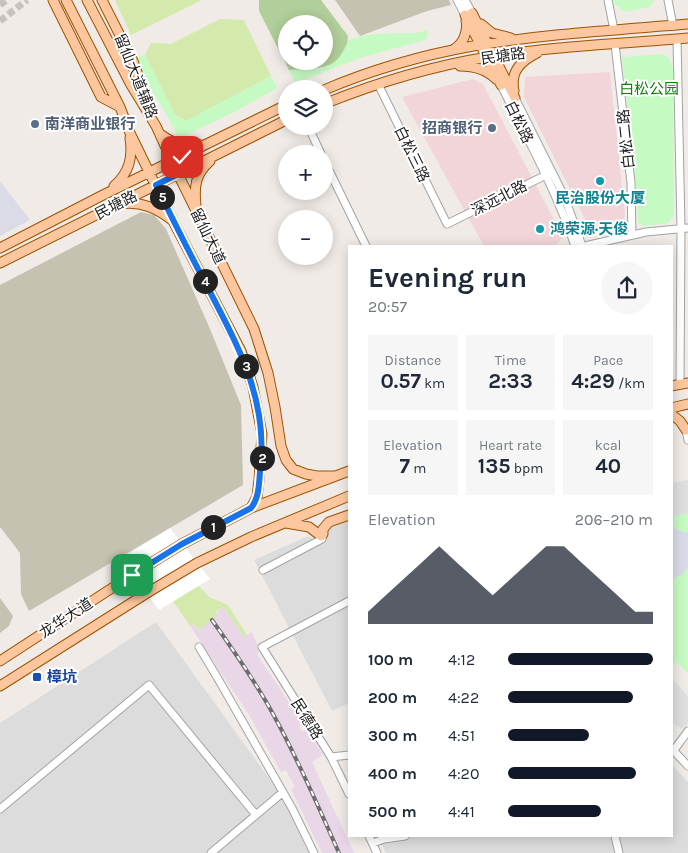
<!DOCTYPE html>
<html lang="en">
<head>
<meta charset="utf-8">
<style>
  :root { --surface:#fff; --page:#f6f6f7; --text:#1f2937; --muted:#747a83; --accent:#111827 }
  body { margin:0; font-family:Karla,"Noto Sans SC",sans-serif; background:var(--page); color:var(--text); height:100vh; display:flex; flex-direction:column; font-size:19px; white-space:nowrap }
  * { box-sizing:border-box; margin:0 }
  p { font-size:16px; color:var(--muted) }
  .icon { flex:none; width:28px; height:28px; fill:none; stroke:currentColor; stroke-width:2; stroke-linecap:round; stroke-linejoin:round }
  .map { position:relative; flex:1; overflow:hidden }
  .details { position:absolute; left:348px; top:245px; width:325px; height:592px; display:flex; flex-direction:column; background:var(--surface); border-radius:0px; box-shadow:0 2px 12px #0003 }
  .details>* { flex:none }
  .controls { position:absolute; left:278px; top:15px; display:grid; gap:10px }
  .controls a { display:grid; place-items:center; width:55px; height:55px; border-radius:50%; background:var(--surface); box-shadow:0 2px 12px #0003; font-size:25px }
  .pin { position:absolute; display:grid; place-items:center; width:42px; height:42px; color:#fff; margin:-21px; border-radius:10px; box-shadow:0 2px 8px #0006 }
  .km { position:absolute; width:25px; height:25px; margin:-12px; border-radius:50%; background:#222; color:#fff; font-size:14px; line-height:25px; text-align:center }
  .round { display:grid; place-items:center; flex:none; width:52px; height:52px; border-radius:26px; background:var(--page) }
  .summary { display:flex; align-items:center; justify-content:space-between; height:85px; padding:0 20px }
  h1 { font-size:28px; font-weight:700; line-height:38px }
  .stats { display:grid; grid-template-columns:repeat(3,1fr); gap:8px; height:85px; padding:5px 20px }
  .stats div { display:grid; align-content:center; border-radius:0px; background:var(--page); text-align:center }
  .stats b { font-size:21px; font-weight:700 }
  .stats small { font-size:14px; font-weight:400 }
  .stats p { font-size:14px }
  .chart { height:140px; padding:10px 20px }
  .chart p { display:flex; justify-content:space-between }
  .chart svg { width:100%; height:90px; margin-top:5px; fill:var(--accent); opacity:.7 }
  ul { padding:0 20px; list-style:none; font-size:16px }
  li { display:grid; grid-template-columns:80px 60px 1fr; align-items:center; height:38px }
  li i { height:12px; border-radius:6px; background:var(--accent) }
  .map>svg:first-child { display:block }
  .residential { fill:#dddcdc }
  .commercial { fill:#f1d5d8 }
  .industrial { fill:#e9d7e8 }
  .construction { fill:#c5c2b1 }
  .grass { fill:#d3eaac }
  .forest { fill:#b1cf9a; fill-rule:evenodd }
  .park { fill:#c6fac3 }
  .parking { fill:#dfdfdf }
  .plaza { fill:#dadbe6 }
  .pier { fill:#fff }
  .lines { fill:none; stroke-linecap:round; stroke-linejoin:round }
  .minor-tunnel { stroke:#c6c2be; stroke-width:7; stroke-dasharray:7 3.5; stroke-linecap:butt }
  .minor-casing { stroke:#a3a3a3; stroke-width:9 }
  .major-casing { stroke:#9b5300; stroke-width:11 }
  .minor { stroke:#fff; stroke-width:7 }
  .major { stroke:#fcc79e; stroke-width:9 }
  .rail-casing { stroke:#6d6d6d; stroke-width:4 }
  .rail { stroke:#fff; stroke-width:2; stroke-dasharray:5.5; stroke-linecap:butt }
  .major-bridge-casing { stroke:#9b5300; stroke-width:11; stroke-linecap:butt }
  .major-bridge { stroke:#fcc79e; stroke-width:9 }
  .route-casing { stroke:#fff; stroke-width:10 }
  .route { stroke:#1a73e8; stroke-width:6 }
  .service-dot { fill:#5c6f8a; stroke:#fff; stroke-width:2 }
  .culture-dot { fill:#0f9aa8; stroke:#fff; stroke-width:2 }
  .transit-dot { fill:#1a4fb4; stroke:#fff; stroke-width:2 }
  .labels { text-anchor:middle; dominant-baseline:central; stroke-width:4; stroke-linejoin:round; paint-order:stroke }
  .street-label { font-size:15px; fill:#1f1f1f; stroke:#fff }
  .park-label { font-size:15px; fill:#117f0b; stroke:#fff }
  .service-label { font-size:15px; font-weight:bold; fill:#4e5e75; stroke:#fff; text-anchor:start }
  .culture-label { font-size:15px; font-weight:bold; fill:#0d838f; stroke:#fff }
  .transit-label { font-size:15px; font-weight:bold; fill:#164399; stroke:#fff; text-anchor:start }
</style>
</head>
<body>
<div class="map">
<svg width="688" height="853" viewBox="0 0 688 853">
  <rect width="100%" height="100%" fill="#f0ebe6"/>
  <path class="residential" d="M349,521V703L332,711L254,560L306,537H311L314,540L325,530Z
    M156,622L289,806L310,853H0V723Z
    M671,764L688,782V853H386L377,836H671Z"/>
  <path class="commercial" d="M610,72L625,215L623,223L594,232L589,227L524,97L525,77Z
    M473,79L483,84L563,237L557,244L550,246H484L402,97Z"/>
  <path class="industrial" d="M223,607L244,637L252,632L258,647V656L302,722L299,726L302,732L307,729L323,755L312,762L354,853H322L291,789L295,787L286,770L281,772L249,715L190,626L194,624L199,630Z"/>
  <path class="construction" d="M335,0H449L451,5L427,11L360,36Z
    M141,212L154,215L166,229L210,329L241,405L243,485L29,611L21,594L20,553L0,527V285Z
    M0,598L13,616L9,626L0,633Z"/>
  <path class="grass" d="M115,0H202L131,35Z
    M220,19L244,20L271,76L186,121L175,115L145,55L151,43L171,44Z
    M198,585L209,597L228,605L247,635L244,637L223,607L216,612L217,616L199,630L194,624L190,626L173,601Z"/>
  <path class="forest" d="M259,0H321L348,36C347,70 315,69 289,70L259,11ZM286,24H324V61H286Z"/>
  <path class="park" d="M613,0H654L650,7L625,12L613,3Z
    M427,29L428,36L425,40L360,58L296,83L289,70C320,69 335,73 348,41C368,31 394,34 415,33L422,32Z
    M663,54L669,58L673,68L674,216L668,223L644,226L638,222L636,186L622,57Z
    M145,55L175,115L186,121L271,76L277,88L236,111L180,138L178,137L164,110L143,76L137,60L140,56Z
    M688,513V674L677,662L671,667V517Z"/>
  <path class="parking" d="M688,480V513L671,517V483Z
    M671,678L688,696V723L682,729L674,724L671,725Z"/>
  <path class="plaza" d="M0,181L30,220L0,236Z
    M671,526L685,533L688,532V568L683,574L671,580Z"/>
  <path class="pier" d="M170,528L210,579L159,610L120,559Z"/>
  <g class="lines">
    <path class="minor-tunnel" d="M0,5L6,0
      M0,21L27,0"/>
    <defs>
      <path id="minor" d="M457,0L465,15
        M465,0L472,13
        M608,0L614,30
        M668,0L673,26
        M677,39L681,228L680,384
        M615,44L631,183L632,235
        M378,84L447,224L552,172
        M501,85C527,138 556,190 575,246
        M515,98L565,198L582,246
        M308,126L321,154
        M324,160L366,246
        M585,246L646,232L688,228
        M686,430L688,440
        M263,570L322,539L323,534
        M349,601L262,647L331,757L349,794
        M199,647L217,677L292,808L314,853
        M671,748L688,766
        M674,750L688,731
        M331,757L349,755
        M0,809L149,685L256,815
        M369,836L377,853
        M615,836L619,853
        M373,843L384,839L405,836
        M211,853L282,793"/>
      <path id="major" d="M53,0L101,97L120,107
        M66,0L120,107L130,133L173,221L241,351L253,387L262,434L259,480L257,497L251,508
        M87,0L131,85L156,126L178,174L254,329L268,373L275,407L281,446L286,460L293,469L306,474L317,476H336
        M102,0L133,61L151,111
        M472,13L515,98
        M465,15L501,85
        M481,24L492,33L511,38
        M454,49C464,43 468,31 466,20
        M460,66C474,66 486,69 496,79
        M324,90C371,70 423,55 473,46C544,34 616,30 688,24
        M514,91C510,71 521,61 537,53
        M324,104C376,83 432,66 488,57C554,46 621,44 688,38
        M160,134C172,143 186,148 201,145
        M114,186C129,173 133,158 130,138
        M120,204C141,201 157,208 173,221
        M196,206C194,187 195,174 210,161
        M0,248L105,194L286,105
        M0,263L286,120
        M671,386L688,383
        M671,408L688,404
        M671,414L680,421L686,430
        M286,523L309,527L321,536
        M323,534V529L329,522L349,515
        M182,544L251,508L349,471
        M197,563L251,537L349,496
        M0,661L132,575
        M0,686L147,593"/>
    </defs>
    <use href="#minor" class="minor-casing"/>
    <use href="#major" class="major-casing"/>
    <use href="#minor" class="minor"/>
    <use href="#major" class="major"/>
    <defs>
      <path id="rail" d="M212,620C234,651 255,681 273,714C298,759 318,806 339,853"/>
    </defs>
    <use href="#rail" class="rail-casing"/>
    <use href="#rail" class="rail"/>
    <defs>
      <path id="major-bridge" d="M132,575L182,544
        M147,593L197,563"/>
    </defs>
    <use href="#major-bridge" class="major-bridge-casing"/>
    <use href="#major-bridge" class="major-bridge"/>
  </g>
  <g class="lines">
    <defs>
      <path id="route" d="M132,575L182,544L251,508C259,498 259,484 260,472C269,401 239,348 208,288C190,254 173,220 156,185L178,174L172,162L182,157"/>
    </defs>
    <use href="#route" class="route-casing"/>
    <use href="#route" class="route"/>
  </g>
  <g class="service-dot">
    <circle cx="35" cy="124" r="5"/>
    <circle cx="492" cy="128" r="5"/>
  </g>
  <g class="culture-dot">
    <circle cx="600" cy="181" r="5"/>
    <circle cx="540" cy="229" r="5"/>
  </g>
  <rect class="transit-dot" x="32" y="672" width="10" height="10" rx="2.5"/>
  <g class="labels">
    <g class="street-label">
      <text transform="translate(503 56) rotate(-8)">民塘路</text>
      <text transform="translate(136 76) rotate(68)">留仙大道辅路</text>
      <text transform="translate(519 122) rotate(64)">白松路</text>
      <text transform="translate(626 139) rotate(-96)">白松二路</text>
      <text transform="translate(412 154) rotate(64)">白松三路</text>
      <text transform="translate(499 198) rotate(-27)">深远北路</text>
      <text transform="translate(116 205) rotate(-27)">民塘路</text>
      <text transform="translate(208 236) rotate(64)">留仙大道</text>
      <text transform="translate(66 618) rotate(-33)">龙华大道</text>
      <text transform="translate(307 719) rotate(58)">民德路</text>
    </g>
    <g class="park-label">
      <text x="649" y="89">白松公园</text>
    </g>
    <g class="service-label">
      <text x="45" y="124">南洋商业银行</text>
      <text x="482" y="128" text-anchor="end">招商银行</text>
    </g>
    <g class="culture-label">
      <text x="600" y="198">民治股份大厦</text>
      <text x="550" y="229" text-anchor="start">鸿荣源·天俊</text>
    </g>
    <g class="transit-label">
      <text x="47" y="677">樟坑</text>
    </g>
  </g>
</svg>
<div class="controls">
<a><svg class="icon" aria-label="locate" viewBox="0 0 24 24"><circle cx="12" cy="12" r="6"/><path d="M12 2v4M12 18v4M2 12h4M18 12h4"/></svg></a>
<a><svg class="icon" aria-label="layers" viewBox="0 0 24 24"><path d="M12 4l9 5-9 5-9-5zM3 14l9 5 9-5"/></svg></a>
<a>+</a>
<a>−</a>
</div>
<div class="pin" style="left:132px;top:575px;background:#1e9e55"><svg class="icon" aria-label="arrive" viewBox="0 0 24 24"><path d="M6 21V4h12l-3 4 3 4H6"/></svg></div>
<div class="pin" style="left:182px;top:157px;background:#d93025"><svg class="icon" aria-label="check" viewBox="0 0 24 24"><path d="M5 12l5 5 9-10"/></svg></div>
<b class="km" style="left:213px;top:527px">1</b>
<b class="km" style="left:262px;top:458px">2</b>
<b class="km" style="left:246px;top:366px">3</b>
<b class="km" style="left:205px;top:281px">4</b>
<b class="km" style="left:162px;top:197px">5</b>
<section class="details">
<div class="summary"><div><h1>Evening run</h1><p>20:57</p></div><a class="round"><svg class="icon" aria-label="share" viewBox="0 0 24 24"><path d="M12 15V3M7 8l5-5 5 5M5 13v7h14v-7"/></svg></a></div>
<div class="stats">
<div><p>Distance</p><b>0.57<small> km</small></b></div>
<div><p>Time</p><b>2:33</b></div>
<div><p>Pace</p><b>4:29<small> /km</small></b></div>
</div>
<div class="stats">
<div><p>Elevation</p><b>7<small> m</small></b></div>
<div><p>Heart rate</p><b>135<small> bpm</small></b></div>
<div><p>kcal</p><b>40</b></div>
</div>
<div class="chart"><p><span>Elevation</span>206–210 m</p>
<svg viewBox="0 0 160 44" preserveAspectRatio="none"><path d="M0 44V38L10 30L20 22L30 14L40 6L50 14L60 22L70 30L80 22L90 14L100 6L110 6L120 14L130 22L140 30L150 38L160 38V44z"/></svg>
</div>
<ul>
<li><b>100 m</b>4:12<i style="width:100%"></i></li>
<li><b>200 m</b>4:22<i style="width:86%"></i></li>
<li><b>300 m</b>4:51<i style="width:56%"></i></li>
<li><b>400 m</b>4:20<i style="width:88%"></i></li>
<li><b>500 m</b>4:41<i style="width:64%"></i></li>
</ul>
</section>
</div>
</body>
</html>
